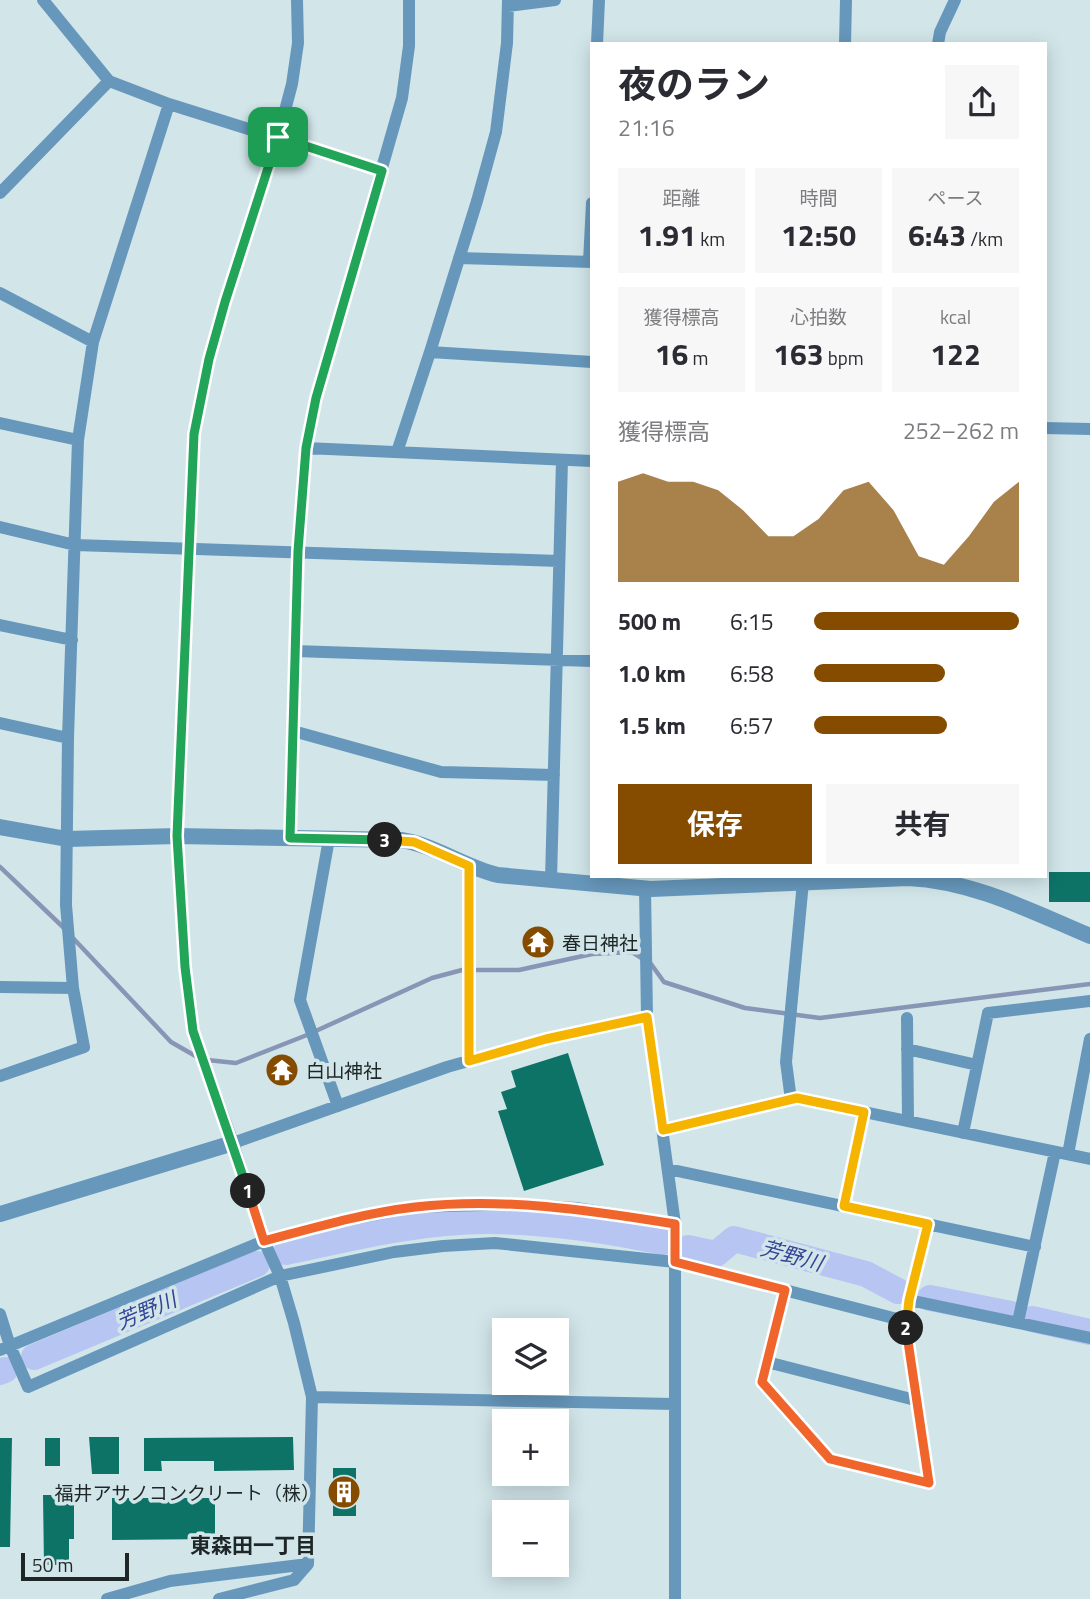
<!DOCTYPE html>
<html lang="ja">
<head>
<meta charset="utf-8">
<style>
  :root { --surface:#fff; --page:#f7f7f7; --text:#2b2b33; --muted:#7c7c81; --accent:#854c00 }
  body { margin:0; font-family:"Titillium Web","Noto Sans JP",sans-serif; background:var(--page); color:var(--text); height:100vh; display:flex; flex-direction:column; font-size:26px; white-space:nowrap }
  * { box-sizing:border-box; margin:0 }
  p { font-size:23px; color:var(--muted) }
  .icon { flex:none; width:38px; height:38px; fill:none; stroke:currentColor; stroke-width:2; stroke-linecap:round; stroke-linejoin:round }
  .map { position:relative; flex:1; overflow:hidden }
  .side { position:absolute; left:590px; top:42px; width:457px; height:836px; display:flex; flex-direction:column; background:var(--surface); border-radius:0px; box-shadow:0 4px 18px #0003 }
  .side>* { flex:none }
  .controls { position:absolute; left:492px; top:1318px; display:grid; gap:14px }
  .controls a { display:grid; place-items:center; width:77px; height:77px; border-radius:0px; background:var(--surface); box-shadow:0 4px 18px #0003; font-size:35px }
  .scale { position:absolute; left:21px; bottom:18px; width:108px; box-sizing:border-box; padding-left:7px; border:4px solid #1e2627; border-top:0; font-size:19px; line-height:24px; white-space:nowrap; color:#1e2627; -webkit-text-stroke:5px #d2e6ea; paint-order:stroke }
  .pin { position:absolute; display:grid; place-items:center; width:60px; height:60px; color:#fff; margin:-30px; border-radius:14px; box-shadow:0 4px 10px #0006 }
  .km { position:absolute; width:35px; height:35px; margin:-18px; border-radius:50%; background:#222; color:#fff; font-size:19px; line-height:35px; text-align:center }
  .round { display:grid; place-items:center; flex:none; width:74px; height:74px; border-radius:0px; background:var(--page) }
  .headline { display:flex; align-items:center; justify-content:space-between; height:119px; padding:0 28px }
  h1 { font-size:38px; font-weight:700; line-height:52px }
  .metrics { display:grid; grid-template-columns:repeat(3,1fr); gap:10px; height:119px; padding:7px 28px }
  .metrics div { display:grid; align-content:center; border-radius:0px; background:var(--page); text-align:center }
  .metrics b { font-size:30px; font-weight:700 }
  .metrics small { font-size:19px; font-weight:400 }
  .metrics p { font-size:19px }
  .chart { height:196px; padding:14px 28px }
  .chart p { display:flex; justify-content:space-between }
  .chart svg { width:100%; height:126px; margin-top:7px; fill:var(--accent); opacity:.7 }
  .action { display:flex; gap:14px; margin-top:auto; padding:14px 28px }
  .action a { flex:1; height:80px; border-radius:0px; background:var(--accent); color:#fff; font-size:28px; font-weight:700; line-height:80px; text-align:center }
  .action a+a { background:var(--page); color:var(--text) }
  ul { padding:0 28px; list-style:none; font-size:23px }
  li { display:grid; grid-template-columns:112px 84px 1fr; align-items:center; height:52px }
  li i { height:18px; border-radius:9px; background:var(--accent) }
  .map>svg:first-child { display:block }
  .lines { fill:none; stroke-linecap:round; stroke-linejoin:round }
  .stream { stroke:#8995b5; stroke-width:4.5 }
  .river { stroke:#b7c5f2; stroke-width:26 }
  .building { fill:#0e7367 }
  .minor { stroke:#6798bc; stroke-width:12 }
  .tertiary { stroke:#6798bc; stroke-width:16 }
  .split-1-casing { stroke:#fff; stroke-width:14 }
  .split-2-casing { stroke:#fff; stroke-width:14 }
  .split-3-casing { stroke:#fff; stroke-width:14 }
  .split-4-casing { stroke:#fff; stroke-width:14 }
  .split-1 { stroke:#22a559; stroke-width:9 }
  .split-2 { stroke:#f0652b; stroke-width:9 }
  .split-3 { stroke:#f5b400; stroke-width:9 }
  .split-4 { stroke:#22a559; stroke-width:9 }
  .labels { text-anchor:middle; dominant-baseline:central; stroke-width:7; stroke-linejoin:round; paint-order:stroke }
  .poi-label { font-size:19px; fill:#1e2627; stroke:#d2e6ea; text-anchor:start }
  .water-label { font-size:21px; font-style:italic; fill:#334397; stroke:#d2e6ea }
  .neighbourhood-label { font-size:21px; font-weight:bold; fill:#1e2627; stroke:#d2e6ea }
</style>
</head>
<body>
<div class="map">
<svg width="1090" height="1599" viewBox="0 0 1090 1599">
  <rect width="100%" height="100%" fill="#d2e6ea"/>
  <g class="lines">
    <path class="stream" d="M0,867L64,928
      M72,937L171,1042L199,1058
      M207,1060L236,1063L307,1035L432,978L462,970H519L592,954L632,952L651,964L664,982L745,1008L820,1018L1090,984"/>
    <path class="river" d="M688,1248L716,1254L734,1239L866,1274L898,1291
      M286,1252C352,1238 419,1221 487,1221C546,1221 606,1230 663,1242
      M930,1298L1011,1314
      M1032,1319L1090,1332
      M34,1357L257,1264
      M0,1372L5,1370"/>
  </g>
  <path class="building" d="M1049,872H1090V902H1049Z
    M568,1053L604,1165L524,1191L498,1111L507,1109L501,1092L516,1087L511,1071Z
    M89,1437H119V1474H92Z
    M293,1437L294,1470L214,1471V1461H161L162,1471H144V1438Z
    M0,1438H12L10,1547H0Z
    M45,1438H60V1466H45Z
    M333,1468H356V1516H333Z
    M43,1495H74V1539H69V1565H44Z
    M112,1498H215V1539L112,1540Z"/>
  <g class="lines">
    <path class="minor" d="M43,0L109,81L169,104L382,171
      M508,6L555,0
      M597,44L599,0
      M845,44L846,0
      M938,44L940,32L955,0
      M0,193L109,81
      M459,258L592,262
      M589,262L592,203
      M0,293L93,342
      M430,352L477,201L496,132L507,43L508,0
      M0,423L78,440
      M1045,428L1090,429
      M306,448L592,461
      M397,452L430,352L592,362
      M0,527L75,545L559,561
      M0,625L72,640
      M295,651L592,661
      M0,723L68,738
      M293,731L441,772L554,775
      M290,838L298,551L306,448L316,398L402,98L409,46V0
      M329,839L300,1000L338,1106
      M469,867V1061
      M551,880L562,460
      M645,888L647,1017L675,1224V1599
      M0,987L73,988
      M907,1018L908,1121
      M907,1049L977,1065
      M0,1076L84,1047L73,988L66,905L68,738L78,440L93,342L169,104
      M791,1100L786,1062L803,882
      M663,1130L797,1098L1090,1159
      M963,1133L988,1013L1090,1001
      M233,1143L447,1067L546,1039L647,1017
      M1068,1154L1090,1039
      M668,1169L1035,1247
      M844,1206L864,1112
      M785,1290L762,1383L829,1459L929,1483L905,1321L928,1224
      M909,1300L1090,1338
      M0,1314L10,1346L28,1387L280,1276L394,1252L443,1246L495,1243L675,1262L905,1321
      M1018,1322L1055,1152
      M0,1350L264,1241L337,1222L414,1207L515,1204L576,1208L675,1224
      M767,1362L915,1400
      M312,1397L675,1404
      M107,1599L170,1581L308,1564
      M219,1599L294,1580L308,1564L312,1397L294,1323L280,1276L264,1241L233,1143L193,1031L185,967L177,836L194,434L209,359L225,302L278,137L292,84L298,43L297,0"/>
    <path class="tertiary" d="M0,827L67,839L177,836L401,840C435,845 464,867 498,875L651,889L908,878C973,881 1031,911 1090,936
      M0,1214L233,1143"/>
  </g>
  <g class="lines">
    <defs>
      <path id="split-1" d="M248,1191L193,1031L185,967L177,836L194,434L209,359L225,302L278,137"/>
      <path id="split-2" d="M248,1191L264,1241C313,1228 364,1213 415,1207C503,1197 588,1210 675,1224V1262L785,1290L762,1382L830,1459L929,1483L906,1328"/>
      <path id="split-3" d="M385,840L414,842L469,866V1061L546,1039L647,1017L663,1130L797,1098L864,1112L844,1206L928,1224L909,1300L906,1328"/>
      <path id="split-4" d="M278,137L382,171L316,398L306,448L298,551L290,838L385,840"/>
    </defs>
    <use href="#split-1" class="split-1-casing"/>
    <use href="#split-2" class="split-2-casing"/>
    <use href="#split-3" class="split-3-casing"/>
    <use href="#split-4" class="split-4-casing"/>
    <use href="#split-1" class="split-1"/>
    <use href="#split-2" class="split-2"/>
    <use href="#split-3" class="split-3"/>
    <use href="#split-4" class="split-4"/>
  </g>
  <defs>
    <symbol id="temple-disc" viewBox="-11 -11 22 22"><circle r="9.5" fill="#854c00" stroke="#d2e6ea"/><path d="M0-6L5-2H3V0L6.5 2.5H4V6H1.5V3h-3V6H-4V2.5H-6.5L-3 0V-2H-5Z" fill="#fff"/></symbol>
    <symbol id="building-disc" viewBox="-11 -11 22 22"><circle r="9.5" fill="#854c00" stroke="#d2e6ea"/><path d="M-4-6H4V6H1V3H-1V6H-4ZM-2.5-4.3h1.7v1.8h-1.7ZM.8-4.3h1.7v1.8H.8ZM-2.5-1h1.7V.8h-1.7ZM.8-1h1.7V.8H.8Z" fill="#fff"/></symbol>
  </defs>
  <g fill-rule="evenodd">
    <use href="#temple-disc" x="519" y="923" width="38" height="38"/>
    <use href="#temple-disc" x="263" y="1051" width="38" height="38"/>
    <use href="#building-disc" x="325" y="1473" width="38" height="38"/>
  </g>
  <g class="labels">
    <g class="poi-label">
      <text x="562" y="942">春日神社</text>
      <text x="306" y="1070">白山神社</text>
      <text x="320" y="1492" text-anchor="end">福井アサノコンクリート（株）</text>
    </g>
    <g class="water-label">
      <text transform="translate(792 1255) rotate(15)">芳野川</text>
      <text transform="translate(146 1310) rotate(-23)">芳野川</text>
    </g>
    <g class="neighbourhood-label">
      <text x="253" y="1545">東森田一丁目</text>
    </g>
  </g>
</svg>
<div class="controls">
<a><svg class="icon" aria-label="layers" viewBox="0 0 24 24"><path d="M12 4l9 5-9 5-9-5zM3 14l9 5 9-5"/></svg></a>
<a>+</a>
<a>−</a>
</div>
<div class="scale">50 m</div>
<div class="pin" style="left:278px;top:137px;background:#1e9e55"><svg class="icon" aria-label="arrive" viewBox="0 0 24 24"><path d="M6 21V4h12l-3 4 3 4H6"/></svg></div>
<b class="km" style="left:248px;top:1191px">1</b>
<b class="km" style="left:906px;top:1328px">2</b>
<b class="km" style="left:385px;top:840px">3</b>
<section class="side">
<div class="headline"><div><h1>夜のラン</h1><p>21:16</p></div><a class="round"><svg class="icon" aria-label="share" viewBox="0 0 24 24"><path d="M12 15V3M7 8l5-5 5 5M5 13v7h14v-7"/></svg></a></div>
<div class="metrics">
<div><p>距離</p><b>1.91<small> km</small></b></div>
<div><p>時間</p><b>12:50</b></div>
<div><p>ペース</p><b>6:43<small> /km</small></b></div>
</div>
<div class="metrics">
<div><p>獲得標高</p><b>16<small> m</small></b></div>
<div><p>心拍数</p><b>163<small> bpm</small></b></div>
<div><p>kcal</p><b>122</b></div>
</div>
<div class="chart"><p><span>獲得標高</span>252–262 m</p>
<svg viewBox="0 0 160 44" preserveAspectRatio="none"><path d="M0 44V9L10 6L20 9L30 9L40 12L50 19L60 28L70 28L80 22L90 12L100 9L110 19L120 35L130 38L140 28L150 16L160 9V44z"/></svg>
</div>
<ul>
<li><b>500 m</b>6:15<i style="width:100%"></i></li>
<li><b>1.0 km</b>6:58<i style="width:64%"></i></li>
<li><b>1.5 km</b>6:57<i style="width:65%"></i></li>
</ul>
<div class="action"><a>保存</a><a>共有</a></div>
</section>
</div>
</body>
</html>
